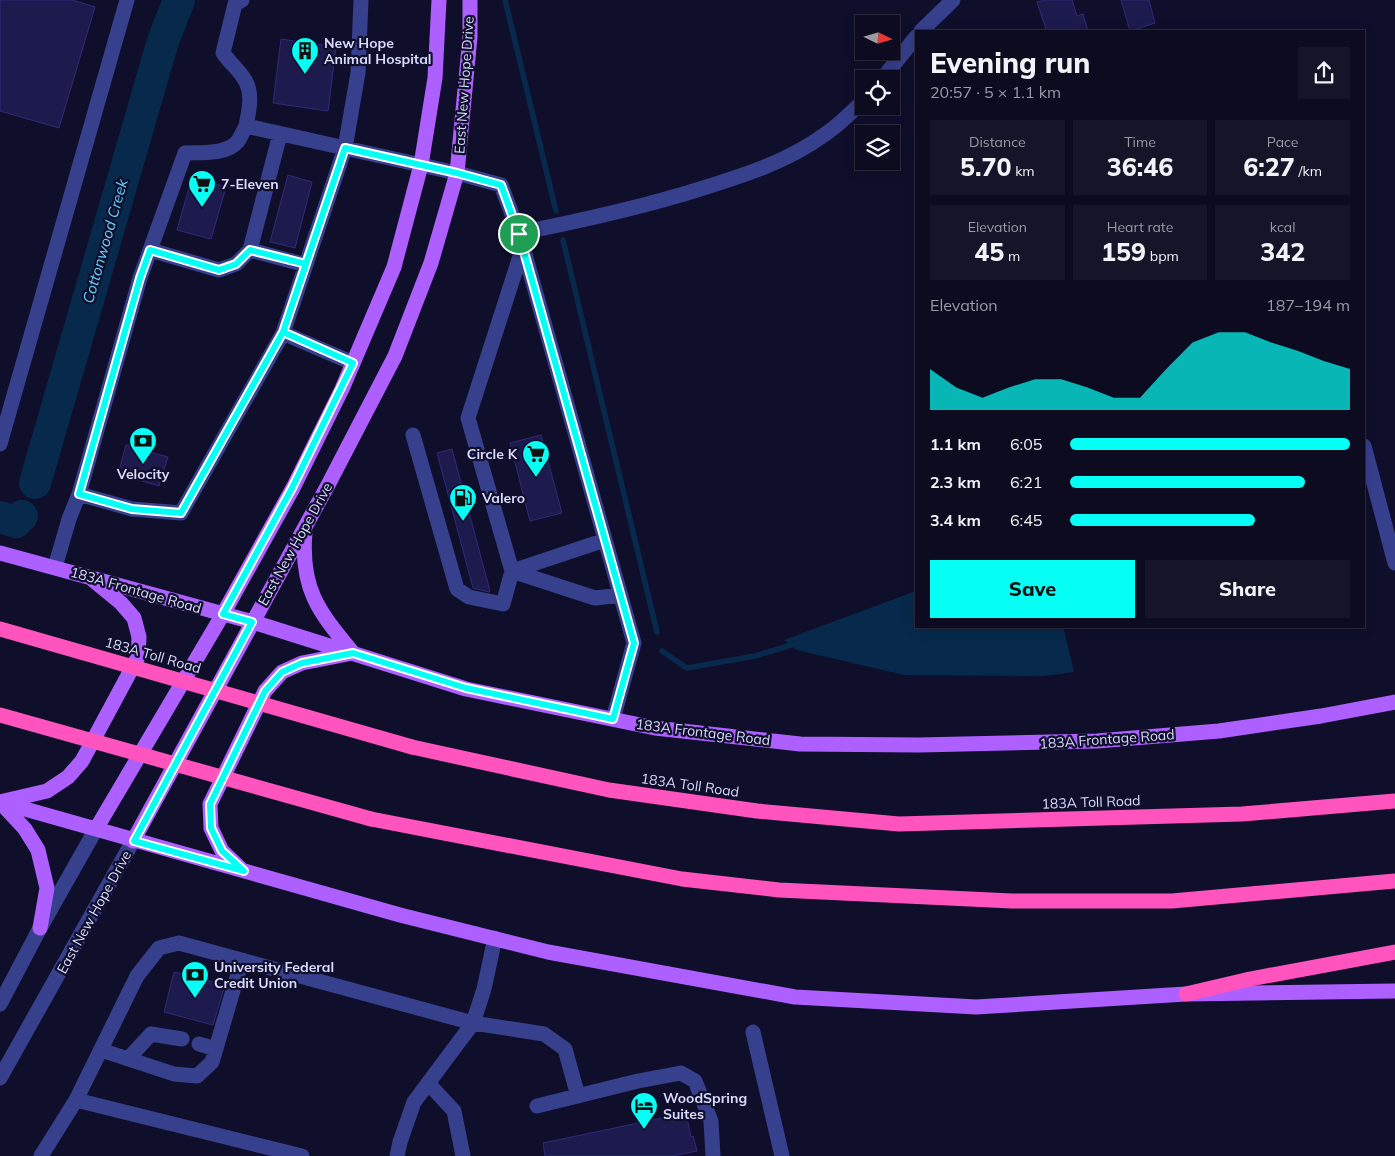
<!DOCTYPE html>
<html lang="en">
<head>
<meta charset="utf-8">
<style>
  :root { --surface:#0c0b20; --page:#151429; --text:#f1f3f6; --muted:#9a9ba5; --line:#2c2b3e; --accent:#05fff5 }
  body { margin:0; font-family:Mulish,sans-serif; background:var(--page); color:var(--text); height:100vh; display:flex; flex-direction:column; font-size:19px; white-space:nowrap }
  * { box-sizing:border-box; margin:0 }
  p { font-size:16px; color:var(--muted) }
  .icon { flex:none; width:28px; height:28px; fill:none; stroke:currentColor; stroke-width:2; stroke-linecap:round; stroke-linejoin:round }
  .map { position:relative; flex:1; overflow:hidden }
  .details { position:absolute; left:915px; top:30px; width:450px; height:598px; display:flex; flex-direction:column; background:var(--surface); border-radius:0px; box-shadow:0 2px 12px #0003,0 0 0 1px var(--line) }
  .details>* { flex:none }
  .needle { width:32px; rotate:95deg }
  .fabs { position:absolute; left:855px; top:15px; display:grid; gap:10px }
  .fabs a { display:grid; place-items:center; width:45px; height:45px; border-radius:0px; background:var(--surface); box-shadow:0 2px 12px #0003,0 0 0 1px var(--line); font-size:25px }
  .pin { position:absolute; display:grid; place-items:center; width:42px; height:42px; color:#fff; margin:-21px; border:2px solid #fff; border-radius:50%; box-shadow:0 1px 5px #0007 }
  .round { display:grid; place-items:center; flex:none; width:52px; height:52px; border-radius:0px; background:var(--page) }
  .head { display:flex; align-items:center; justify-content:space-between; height:85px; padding:0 15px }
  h1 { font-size:28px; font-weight:800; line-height:38px }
  .figures { display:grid; grid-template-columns:repeat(3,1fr); gap:8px; height:85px; padding:5px 15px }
  .figures div { display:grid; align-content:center; border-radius:0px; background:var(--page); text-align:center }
  .figures b { font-size:25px; font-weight:800 }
  .figures small { font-size:14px; font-weight:400 }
  .figures p { font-size:14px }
  .chart { height:140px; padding:10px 15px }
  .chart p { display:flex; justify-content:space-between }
  .chart svg { width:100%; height:90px; margin-top:5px; fill:var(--accent); opacity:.7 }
  .primary-button { display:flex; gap:10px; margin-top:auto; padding:10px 15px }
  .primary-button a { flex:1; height:58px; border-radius:0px; background:var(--accent); color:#111; font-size:20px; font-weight:800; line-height:58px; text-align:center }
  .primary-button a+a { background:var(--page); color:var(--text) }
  ul { padding:0 15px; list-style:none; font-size:16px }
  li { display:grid; grid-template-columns:80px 60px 1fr; align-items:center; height:38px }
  li i { height:12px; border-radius:6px; background:var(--accent) }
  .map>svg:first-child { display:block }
  .water { fill:#072a4c }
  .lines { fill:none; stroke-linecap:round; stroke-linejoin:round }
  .stream { stroke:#072a4c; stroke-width:5.5 }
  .river { stroke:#072a4c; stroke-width:32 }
  .building { fill:#1d1a4d; stroke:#2f2a7b }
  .minor { stroke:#37408d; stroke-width:15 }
  .major { stroke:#ad60ff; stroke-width:15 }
  .highway { stroke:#ff54be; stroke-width:15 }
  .highway-bridge { stroke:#ff54be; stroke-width:15 }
  .route-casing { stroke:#fff; stroke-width:10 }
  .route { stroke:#05fff5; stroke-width:6 }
  .labels { text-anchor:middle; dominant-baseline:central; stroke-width:4.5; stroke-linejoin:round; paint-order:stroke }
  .poi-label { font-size:14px; font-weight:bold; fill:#d9daff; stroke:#100f2b; text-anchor:start }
  .street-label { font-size:14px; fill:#d9daff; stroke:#100f2b }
  .water-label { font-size:15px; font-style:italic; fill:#67ceff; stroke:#100f2b }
</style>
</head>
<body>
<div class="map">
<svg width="1395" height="1156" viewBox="0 0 1395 1156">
  <rect width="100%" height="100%" fill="#100f2b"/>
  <path class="water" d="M916,591V626H1063L1074,672L1044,676L904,675L797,650L784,640Z"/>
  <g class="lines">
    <path class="stream" d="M505,0L556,211
      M563,240L657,632
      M662,651L687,668L755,656L798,643"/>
    <path class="river" d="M35,483L163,41L179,0
      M0,517L16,522L22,516"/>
  </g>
  <path class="building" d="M0,0H72L95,7L59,128L0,111Z
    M1045,0H1072L1077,16L1083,14L1088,31H1042L1046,29L1037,2Z
    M1121,0H1149L1155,23L1130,31Z
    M281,39L336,47L328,111L273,103Z
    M288,175L312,182L295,248L270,242Z
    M192,177L226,187L211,239L177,230Z
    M541,435L562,513L530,521L510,443Z
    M126,445L168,457L159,486L118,474Z
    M452,449L490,591L489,592L473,588L437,453Z
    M174,972L225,985L213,1025L164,1012Z
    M686,1113L691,1137L693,1136L697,1151L672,1156H545L543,1143Z"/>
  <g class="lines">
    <path class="minor" d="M242,0L235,4L223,53C229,62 237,68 243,77C254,92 249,110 246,126
      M921,31L953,0
      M882,79L916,37
      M519,233C580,221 640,208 700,189C742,176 787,162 824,135C839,125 851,113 864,100
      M523,247L468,418L512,571L595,598L621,595
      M150,250L219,270L236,264L250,250L280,134
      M250,250L306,265
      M283,333L345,148L358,73L361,0
      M353,363L283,333L181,513L132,509L79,494L140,278L185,153C201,152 227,155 238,141C241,137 243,131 246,126L457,173L501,185L519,233L634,643L613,719
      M413,435L457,589L469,597L503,604L512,571L605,540
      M0,444L127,0
      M1364,446L1395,563
      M55,567L69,519L79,494
      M0,1004L40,928L96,829
      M753,1032L782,1156
      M199,1044L216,1049
      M101,1050L174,1074L197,1076L212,1062L242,960
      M128,1059L151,1034L182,1039
      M0,1078L133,841
      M428,1083L454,1111L463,1156
      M76,1100L137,976L159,948L179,943L473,1023L544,1034L565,1049L578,1096
      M537,1106L638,1081L681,1073L695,1081L711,1121L713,1156
      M41,1156L76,1100L302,1156
      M397,1156L400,1142L414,1102L473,1023L484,989L495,938"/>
    <path class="major" d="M0,553L253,622L466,689L655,728L800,744L919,745L1097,741L1219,731L1321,716L1395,702
      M0,802L400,915L548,952L795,997L976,1007L1186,994L1395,991
      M96,829L223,614L293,488L342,389L394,267L421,165L435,78L439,0
      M133,841L328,485L395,356L431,263L457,173L470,37V0
      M241,869L222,851L211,828L210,804L265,691L282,672L302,663L353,653C319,612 300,589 305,532
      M40,928L47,888L38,850L25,829L0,802L47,791L68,777L82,761L138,657L139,637L134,618L121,603L93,580"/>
    <path class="highway" d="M412,747L609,790L757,811L899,824L1242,814L1395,801
      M371,819L682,879L779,890L1012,901H1172L1395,881
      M1186,994L1250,979L1395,952"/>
    <path class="highway-bridge" d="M0,629L412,747
      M0,715L371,819"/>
  </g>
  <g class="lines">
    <defs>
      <path id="route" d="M519,234L501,185L457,173L345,148L283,332L181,513L132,509L79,494L140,278L150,250L219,270L236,264L250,250L306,264L283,332L353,363L292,488L223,614L252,622L134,841L244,871L222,851L211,828L210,804L265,691L282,672L302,663L353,653L466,688L613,719L634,643L519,234"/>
    </defs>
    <use href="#route" class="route-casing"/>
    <use href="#route" class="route"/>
  </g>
  <defs>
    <symbol id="building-pin" viewBox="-11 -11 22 30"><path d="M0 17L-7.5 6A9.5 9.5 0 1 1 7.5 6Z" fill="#05fff5" stroke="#100f2b"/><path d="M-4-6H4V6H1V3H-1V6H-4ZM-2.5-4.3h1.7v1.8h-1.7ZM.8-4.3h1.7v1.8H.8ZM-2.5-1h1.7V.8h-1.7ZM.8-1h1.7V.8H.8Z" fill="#111"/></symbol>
    <symbol id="supermarket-pin" viewBox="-11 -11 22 30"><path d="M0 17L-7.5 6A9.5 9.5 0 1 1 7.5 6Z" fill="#05fff5" stroke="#100f2b"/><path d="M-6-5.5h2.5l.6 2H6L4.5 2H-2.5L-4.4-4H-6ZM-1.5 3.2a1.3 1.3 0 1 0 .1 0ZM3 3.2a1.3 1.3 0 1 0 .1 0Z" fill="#111"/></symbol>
    <symbol id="bank-pin" viewBox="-11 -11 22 30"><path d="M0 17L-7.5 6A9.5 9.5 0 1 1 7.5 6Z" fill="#05fff5" stroke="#100f2b"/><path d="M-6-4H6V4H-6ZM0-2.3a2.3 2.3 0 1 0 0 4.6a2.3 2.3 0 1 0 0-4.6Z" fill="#111"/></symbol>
    <symbol id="fuel-pin" viewBox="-11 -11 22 30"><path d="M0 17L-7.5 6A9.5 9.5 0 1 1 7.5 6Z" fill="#05fff5" stroke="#100f2b"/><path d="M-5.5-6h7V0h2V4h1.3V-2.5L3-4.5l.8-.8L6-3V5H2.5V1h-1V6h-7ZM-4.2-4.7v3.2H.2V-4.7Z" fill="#111"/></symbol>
    <symbol id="hotel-pin" viewBox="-11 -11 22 30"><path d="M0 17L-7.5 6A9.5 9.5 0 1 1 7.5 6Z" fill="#05fff5" stroke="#100f2b"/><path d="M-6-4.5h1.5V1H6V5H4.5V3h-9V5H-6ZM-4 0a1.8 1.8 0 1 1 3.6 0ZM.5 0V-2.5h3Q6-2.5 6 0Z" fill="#111"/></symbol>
  </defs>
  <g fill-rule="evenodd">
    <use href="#building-pin" x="289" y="35" width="32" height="43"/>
    <use href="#supermarket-pin" x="186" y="168" width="32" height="43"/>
    <use href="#bank-pin" x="127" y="425" width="32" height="43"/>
    <use href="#supermarket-pin" x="520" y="438" width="32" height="43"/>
    <use href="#fuel-pin" x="447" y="482" width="32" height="43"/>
    <use href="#bank-pin" x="179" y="959" width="32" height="43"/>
    <use href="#hotel-pin" x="628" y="1090" width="32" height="43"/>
  </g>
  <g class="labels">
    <g class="poi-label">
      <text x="324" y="43">New Hope<tspan x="324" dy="16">Animal Hospital</tspan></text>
      <text x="221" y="184">7-Eleven</text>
      <text x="517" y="454" text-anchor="end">Circle K</text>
      <text x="143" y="474" text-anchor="middle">Velocity</text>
      <text x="482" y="498">Valero</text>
      <text x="214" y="967">University Federal<tspan x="214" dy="16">Credit Union</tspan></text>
      <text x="663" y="1098">WoodSpring<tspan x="663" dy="16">Suites</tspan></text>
    </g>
    <g class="street-label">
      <text transform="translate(464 85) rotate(-86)">East New Hope Drive</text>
      <text transform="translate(295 544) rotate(-61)">East New Hope Drive</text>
      <text transform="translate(136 590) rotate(16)">183A Frontage Road</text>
      <text transform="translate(153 655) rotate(16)">183A Toll Road</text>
      <text transform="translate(703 732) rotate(7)">183A Frontage Road</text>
      <text transform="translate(1107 739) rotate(-4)">183A Frontage Road</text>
      <text transform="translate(690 785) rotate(8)">183A Toll Road</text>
      <text transform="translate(1091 802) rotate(-2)">183A Toll Road</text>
      <text transform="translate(94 912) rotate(-61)">East New Hope Drive</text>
    </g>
    <g class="water-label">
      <text transform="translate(105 241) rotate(-74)">Cottonwood Creek</text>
    </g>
  </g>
</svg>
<div class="fabs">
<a><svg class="needle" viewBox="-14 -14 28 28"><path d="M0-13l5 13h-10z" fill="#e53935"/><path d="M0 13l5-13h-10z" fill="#9a9ba5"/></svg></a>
<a><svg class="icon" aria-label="locate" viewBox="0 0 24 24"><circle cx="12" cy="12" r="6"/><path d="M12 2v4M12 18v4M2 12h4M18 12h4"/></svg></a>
<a><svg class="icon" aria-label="layers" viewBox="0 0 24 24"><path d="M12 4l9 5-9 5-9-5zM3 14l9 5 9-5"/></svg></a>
</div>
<div class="pin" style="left:519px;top:234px;background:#1e9e55"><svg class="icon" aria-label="arrive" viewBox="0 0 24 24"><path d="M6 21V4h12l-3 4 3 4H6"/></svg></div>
<section class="details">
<div class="head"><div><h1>Evening run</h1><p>20:57 · 5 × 1.1 km</p></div><a class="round"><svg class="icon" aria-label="share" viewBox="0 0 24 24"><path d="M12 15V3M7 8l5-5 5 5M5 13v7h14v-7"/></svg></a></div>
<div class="figures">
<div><p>Distance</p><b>5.70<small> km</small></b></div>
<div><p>Time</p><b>36:46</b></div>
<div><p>Pace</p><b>6:27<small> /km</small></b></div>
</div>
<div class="figures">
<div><p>Elevation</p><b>45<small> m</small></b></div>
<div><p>Heart rate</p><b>159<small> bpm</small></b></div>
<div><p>kcal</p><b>342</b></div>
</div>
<div class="chart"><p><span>Elevation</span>187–194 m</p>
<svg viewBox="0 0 160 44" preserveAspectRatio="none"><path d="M0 44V24L10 33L20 38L30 33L40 29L50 29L60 33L70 38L80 38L90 24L100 11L110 6L120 6L130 11L140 15L150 20L160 24V44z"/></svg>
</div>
<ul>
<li><b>1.1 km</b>6:05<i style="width:100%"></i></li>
<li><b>2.3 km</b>6:21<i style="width:84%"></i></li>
<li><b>3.4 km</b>6:45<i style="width:66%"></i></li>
</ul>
<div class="primary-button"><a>Save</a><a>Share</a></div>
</section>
</div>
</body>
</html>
